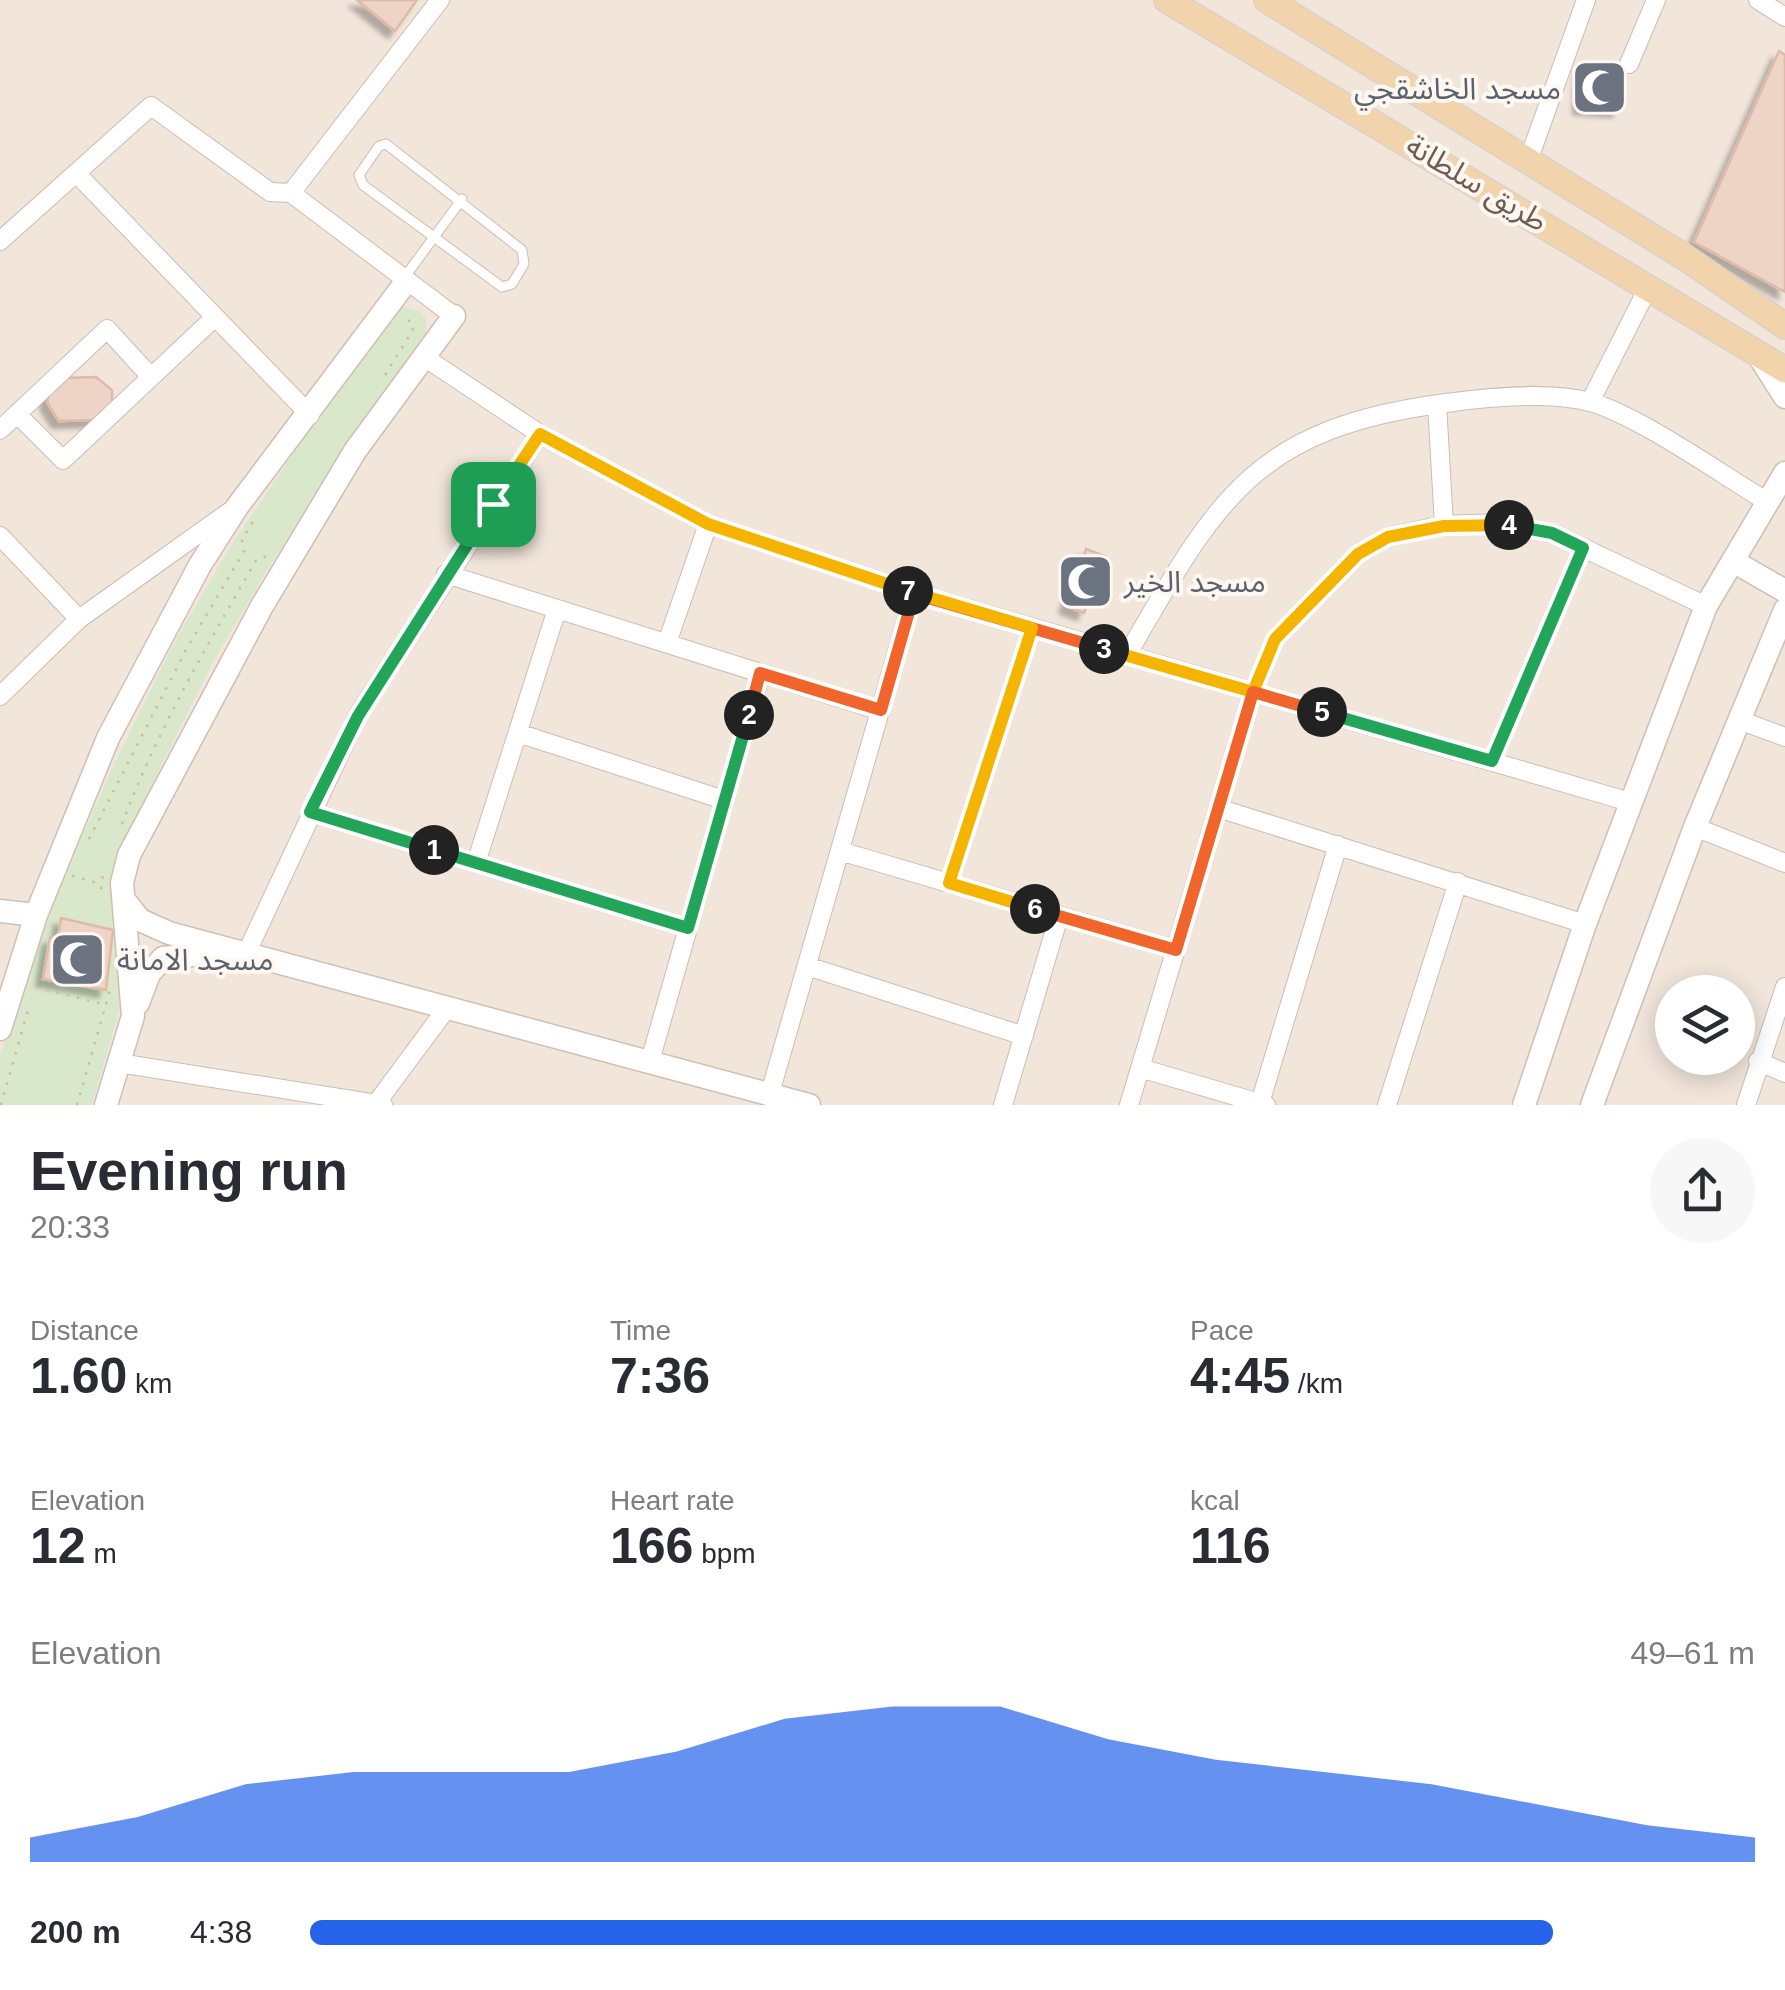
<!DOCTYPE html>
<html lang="en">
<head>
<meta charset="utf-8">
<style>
  :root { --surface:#fff; --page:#f7f7f7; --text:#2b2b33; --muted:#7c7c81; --accent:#2563eb }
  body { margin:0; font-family:Arial,"Noto Sans Arabic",sans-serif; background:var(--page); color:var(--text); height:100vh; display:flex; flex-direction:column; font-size:38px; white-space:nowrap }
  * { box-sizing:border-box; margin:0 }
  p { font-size:32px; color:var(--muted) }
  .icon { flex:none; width:55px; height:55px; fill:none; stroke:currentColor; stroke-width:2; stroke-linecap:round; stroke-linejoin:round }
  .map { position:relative; height:1105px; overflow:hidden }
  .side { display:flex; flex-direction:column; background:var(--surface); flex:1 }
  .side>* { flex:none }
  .fabs { position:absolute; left:1655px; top:975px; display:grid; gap:20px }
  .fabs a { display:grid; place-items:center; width:100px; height:100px; border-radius:50%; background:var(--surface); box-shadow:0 5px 25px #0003; font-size:50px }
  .pin { position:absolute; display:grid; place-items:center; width:85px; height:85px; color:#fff; margin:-42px; border-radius:20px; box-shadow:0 5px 15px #0006 }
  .km { position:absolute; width:50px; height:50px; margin:-25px; border-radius:50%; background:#222; color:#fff; font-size:28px; line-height:50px; text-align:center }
  .round { display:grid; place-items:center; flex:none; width:105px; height:105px; border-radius:52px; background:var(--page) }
  .headline { display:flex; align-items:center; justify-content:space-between; height:170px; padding:0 30px }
  h1 { font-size:55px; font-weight:800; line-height:75px }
  .metrics { display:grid; grid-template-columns:repeat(3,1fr); gap:15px; height:170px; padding:10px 30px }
  .metrics div { display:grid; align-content:center }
  .metrics b { font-size:50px; font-weight:800 }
  .metrics small { font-size:28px; font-weight:400 }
  .metrics p { font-size:28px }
  .chart { height:280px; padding:20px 30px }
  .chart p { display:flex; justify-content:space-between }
  .chart svg { width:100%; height:180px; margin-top:10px; fill:var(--accent); opacity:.7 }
  ul { padding:0 30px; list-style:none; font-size:32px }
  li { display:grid; grid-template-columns:160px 120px 1fr; align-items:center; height:75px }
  li i { height:25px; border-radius:12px; background:var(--accent) }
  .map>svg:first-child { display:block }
  .residential { fill:#f2e6db; fill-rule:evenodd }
  .green { fill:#d9e8cb }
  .building { fill:#edd4c7; stroke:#debaa9; stroke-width:2.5; filter:url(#shadow) }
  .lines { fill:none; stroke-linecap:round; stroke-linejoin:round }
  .lane-casing { stroke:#ccbcb3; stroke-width:11 }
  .street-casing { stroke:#ccbcb3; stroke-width:20 }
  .secondary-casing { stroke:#d1beb3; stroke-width:25 }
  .primary-casing { stroke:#d8d1ce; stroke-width:28 }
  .path { stroke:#d3b7a9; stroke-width:2.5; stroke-dasharray:2.5 8; stroke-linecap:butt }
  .lane { stroke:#fff; stroke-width:9 }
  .street { stroke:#fff; stroke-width:18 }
  .secondary { stroke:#fff; stroke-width:22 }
  .primary { stroke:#f2d4ac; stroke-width:25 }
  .split-1-casing { stroke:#fff; stroke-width:20 }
  .split-2-casing { stroke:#fff; stroke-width:20 }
  .split-3-casing { stroke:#fff; stroke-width:20 }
  .split-4-casing { stroke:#fff; stroke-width:20 }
  .split-5-casing { stroke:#fff; stroke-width:20 }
  .split-6-casing { stroke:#fff; stroke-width:20 }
  .split-7-casing { stroke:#fff; stroke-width:20 }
  .split-8-casing { stroke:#fff; stroke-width:20 }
  .split-1 { stroke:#22a559; stroke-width:12 }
  .split-2 { stroke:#22a559; stroke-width:12 }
  .split-3 { stroke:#f0652b; stroke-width:12 }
  .split-4 { stroke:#f5b400; stroke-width:12 }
  .split-5 { stroke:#22a559; stroke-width:12 }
  .split-6 { stroke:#f0652b; stroke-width:12 }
  .split-7 { stroke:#f5b400; stroke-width:12 }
  .split-8 { stroke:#f5b400; stroke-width:12 }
  .labels { text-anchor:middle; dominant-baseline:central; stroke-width:8; stroke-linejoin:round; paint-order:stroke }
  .worship-label { font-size:30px; fill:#5b616d; stroke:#fef8f2; text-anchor:start }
  .street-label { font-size:30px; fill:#745b51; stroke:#fef8f2 }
</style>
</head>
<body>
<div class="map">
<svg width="1785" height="1105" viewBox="0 0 1785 1105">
  <defs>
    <filter id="shadow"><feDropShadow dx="-7" dy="7" stdDeviation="2.5" flood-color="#0004"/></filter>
  </defs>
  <rect width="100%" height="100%" fill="#fbf4ec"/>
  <path class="residential" d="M0,0H1785V1105H0ZM1672,992H1738V1058H1672Z"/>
  <path class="green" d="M400,306L420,311L426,319V335L269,567L213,662L154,780L113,885L123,998L92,1105H0V1056L9,1024L64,877L115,762L175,641L232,544L387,315Z"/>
  <path class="building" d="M357,0H417L395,31Z
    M1779,51L1785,55V292L1694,242Z
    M1582,66L1620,69L1619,110L1580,107Z
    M96,377L112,390V407L98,420L59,421L48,404L47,390L61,378Z
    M1086,549L1105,556L1084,613L1066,606Z
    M61,918L113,930L106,990L43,979L50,937L58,939Z"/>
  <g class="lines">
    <defs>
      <path id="lane" d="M386,144L522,250L524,264L512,284L502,287L363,185L359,175L379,146Z
        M404,278L462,199"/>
      <path id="street" d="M1758,0L1785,17
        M1629,64L1656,0
        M1528,161L1586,0
        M76,173L310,415
        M291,193L440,0
        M0,241L151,106L270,192L291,193L454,316
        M424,357L540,434L708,524L914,593L1630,802
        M1590,402L1649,286
        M1437,404L1444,525
        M17,414L63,460L214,318
        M0,430L107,329L151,377
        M0,536L79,619
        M446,574L881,711
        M667,643L708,524
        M1127,655C1217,499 1254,428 1446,403C1489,397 1547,391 1590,402C1638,415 1722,475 1768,502
        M0,696L79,619L229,512
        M1739,720L1785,737
        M518,733L724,800
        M1492,761L1583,548
        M1218,808L1585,924
        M310,812L688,928
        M1695,827L1785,863
        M840,851L1176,950
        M476,863L557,609
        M949,883L1032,628
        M246,954L358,715L540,434
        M807,966L1024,1036
        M650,1061L761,673
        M1758,1061L1785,1073
        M119,1063L383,1105
        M1140,1068L1266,1105
        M770,1093L914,593
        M1260,1103L1338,845
        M375,1105L447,1008
        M1003,1105L1059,916
        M1129,1105L1253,692L1275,639L1358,554L1388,537L1444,525L1498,523L1552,533L1706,606
        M1387,1105L1458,882
        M1746,1105L1785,987"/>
      <path id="secondary" d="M1759,356L1785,397
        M1733,561L1785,591
        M125,901L140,920L169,933L809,1105
        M0,911L36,915
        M138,1003L149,974L163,958L213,953
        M0,1029L36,915L108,738L200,565L237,507L406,282
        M106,1105L133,1016L122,883L129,855L262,606L355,451L454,316
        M1524,1105L1585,924L1706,606L1785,473
        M1592,1105L1695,827L1785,610"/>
      <path id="primary" d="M1167,0L1785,370
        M1267,0L1686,258L1785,326"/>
    </defs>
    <use href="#lane" class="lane-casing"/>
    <use href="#street" class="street-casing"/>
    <use href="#secondary" class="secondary-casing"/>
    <use href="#primary" class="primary-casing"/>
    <path class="path" d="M385,375L413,330L411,321L402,320
      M122,824C157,731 207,645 257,559L271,555
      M89,839L187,648L244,551L242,540L257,515
      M72,876L98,883
      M101,889L103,873
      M36,987L106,1005
      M1,1105L28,1010
      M77,1105L110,990"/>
    <use href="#lane" class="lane"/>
    <use href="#street" class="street"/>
    <use href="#secondary" class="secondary"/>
    <use href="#primary" class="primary"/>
  </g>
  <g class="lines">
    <defs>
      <path id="split-1" d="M434,850L310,812L358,716L493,504"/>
      <path id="split-2" d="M434,850L688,928L749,715"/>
      <path id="split-3" d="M749,715L760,673L881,710L914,594L1104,649"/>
      <path id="split-4" d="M1104,649L1253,692L1275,639L1358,554L1388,537L1444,526L1509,525"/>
      <path id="split-5" d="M1322,712L1492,761L1583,548L1552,533L1509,525"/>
      <path id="split-6" d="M1035,909L1176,950L1253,692L1322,712"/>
      <path id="split-7" d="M908,591L1032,628L949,883L1035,909"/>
      <path id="split-8" d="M493,504L540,434L708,524L908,591"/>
    </defs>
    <use href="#split-1" class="split-1-casing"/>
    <use href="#split-2" class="split-2-casing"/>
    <use href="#split-3" class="split-3-casing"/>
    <use href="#split-4" class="split-4-casing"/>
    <use href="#split-5" class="split-5-casing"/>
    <use href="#split-6" class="split-6-casing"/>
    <use href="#split-7" class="split-7-casing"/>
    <use href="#split-8" class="split-8-casing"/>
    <use href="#split-1" class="split-1"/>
    <use href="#split-2" class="split-2"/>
    <use href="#split-3" class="split-3"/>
    <use href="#split-4" class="split-4"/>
    <use href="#split-5" class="split-5"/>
    <use href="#split-6" class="split-6"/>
    <use href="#split-7" class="split-7"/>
    <use href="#split-8" class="split-8"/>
  </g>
  <defs>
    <symbol id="mosque-square" viewBox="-11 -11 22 22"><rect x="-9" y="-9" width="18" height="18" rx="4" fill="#6b7280" stroke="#fef8f2"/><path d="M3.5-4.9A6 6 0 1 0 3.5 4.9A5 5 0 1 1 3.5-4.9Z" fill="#fff"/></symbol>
  </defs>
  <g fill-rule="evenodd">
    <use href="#mosque-square" x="1568" y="56" width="63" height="63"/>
    <use href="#mosque-square" x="1054" y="550" width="63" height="63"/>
    <use href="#mosque-square" x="46" y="928" width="63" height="63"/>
  </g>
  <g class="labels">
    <g class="worship-label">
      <text x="1561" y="88" text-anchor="end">مسجد الخاشقجي</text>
      <text x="1124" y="581">مسجد الخير</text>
      <text x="117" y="959">مسجد الامانة</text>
    </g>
    <g class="street-label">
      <text transform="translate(1477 183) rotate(31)">طريق سلطانة</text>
    </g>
  </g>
</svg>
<div class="fabs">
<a><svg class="icon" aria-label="layers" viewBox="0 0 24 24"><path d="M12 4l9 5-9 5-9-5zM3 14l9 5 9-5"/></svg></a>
</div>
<div class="pin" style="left:493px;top:504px;background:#1e9e55"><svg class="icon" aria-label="arrive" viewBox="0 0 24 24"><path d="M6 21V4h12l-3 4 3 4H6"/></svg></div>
<b class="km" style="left:434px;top:850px">1</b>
<b class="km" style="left:749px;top:715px">2</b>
<b class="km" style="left:1104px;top:649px">3</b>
<b class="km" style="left:1509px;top:525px">4</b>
<b class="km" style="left:1322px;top:712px">5</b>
<b class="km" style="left:1035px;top:909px">6</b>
<b class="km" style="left:908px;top:591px">7</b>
</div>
<section class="side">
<div class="headline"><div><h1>Evening run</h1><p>20:33</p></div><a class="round"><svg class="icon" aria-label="share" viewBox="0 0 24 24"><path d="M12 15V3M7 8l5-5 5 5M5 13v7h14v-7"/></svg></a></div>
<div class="metrics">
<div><p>Distance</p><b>1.60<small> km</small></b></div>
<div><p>Time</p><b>7:36</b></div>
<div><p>Pace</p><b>4:45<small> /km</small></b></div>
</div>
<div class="metrics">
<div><p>Elevation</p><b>12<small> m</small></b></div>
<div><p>Heart rate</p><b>166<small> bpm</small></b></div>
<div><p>kcal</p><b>116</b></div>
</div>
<div class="chart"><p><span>Elevation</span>49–61 m</p>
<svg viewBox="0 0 160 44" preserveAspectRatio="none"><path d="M0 44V38L10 33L20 25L30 22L40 22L50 22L60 17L70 9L80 6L90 6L100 14L110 19L120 22L130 25L140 30L150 35L160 38V44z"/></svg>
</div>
<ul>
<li><b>200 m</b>4:38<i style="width:86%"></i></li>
</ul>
</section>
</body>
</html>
